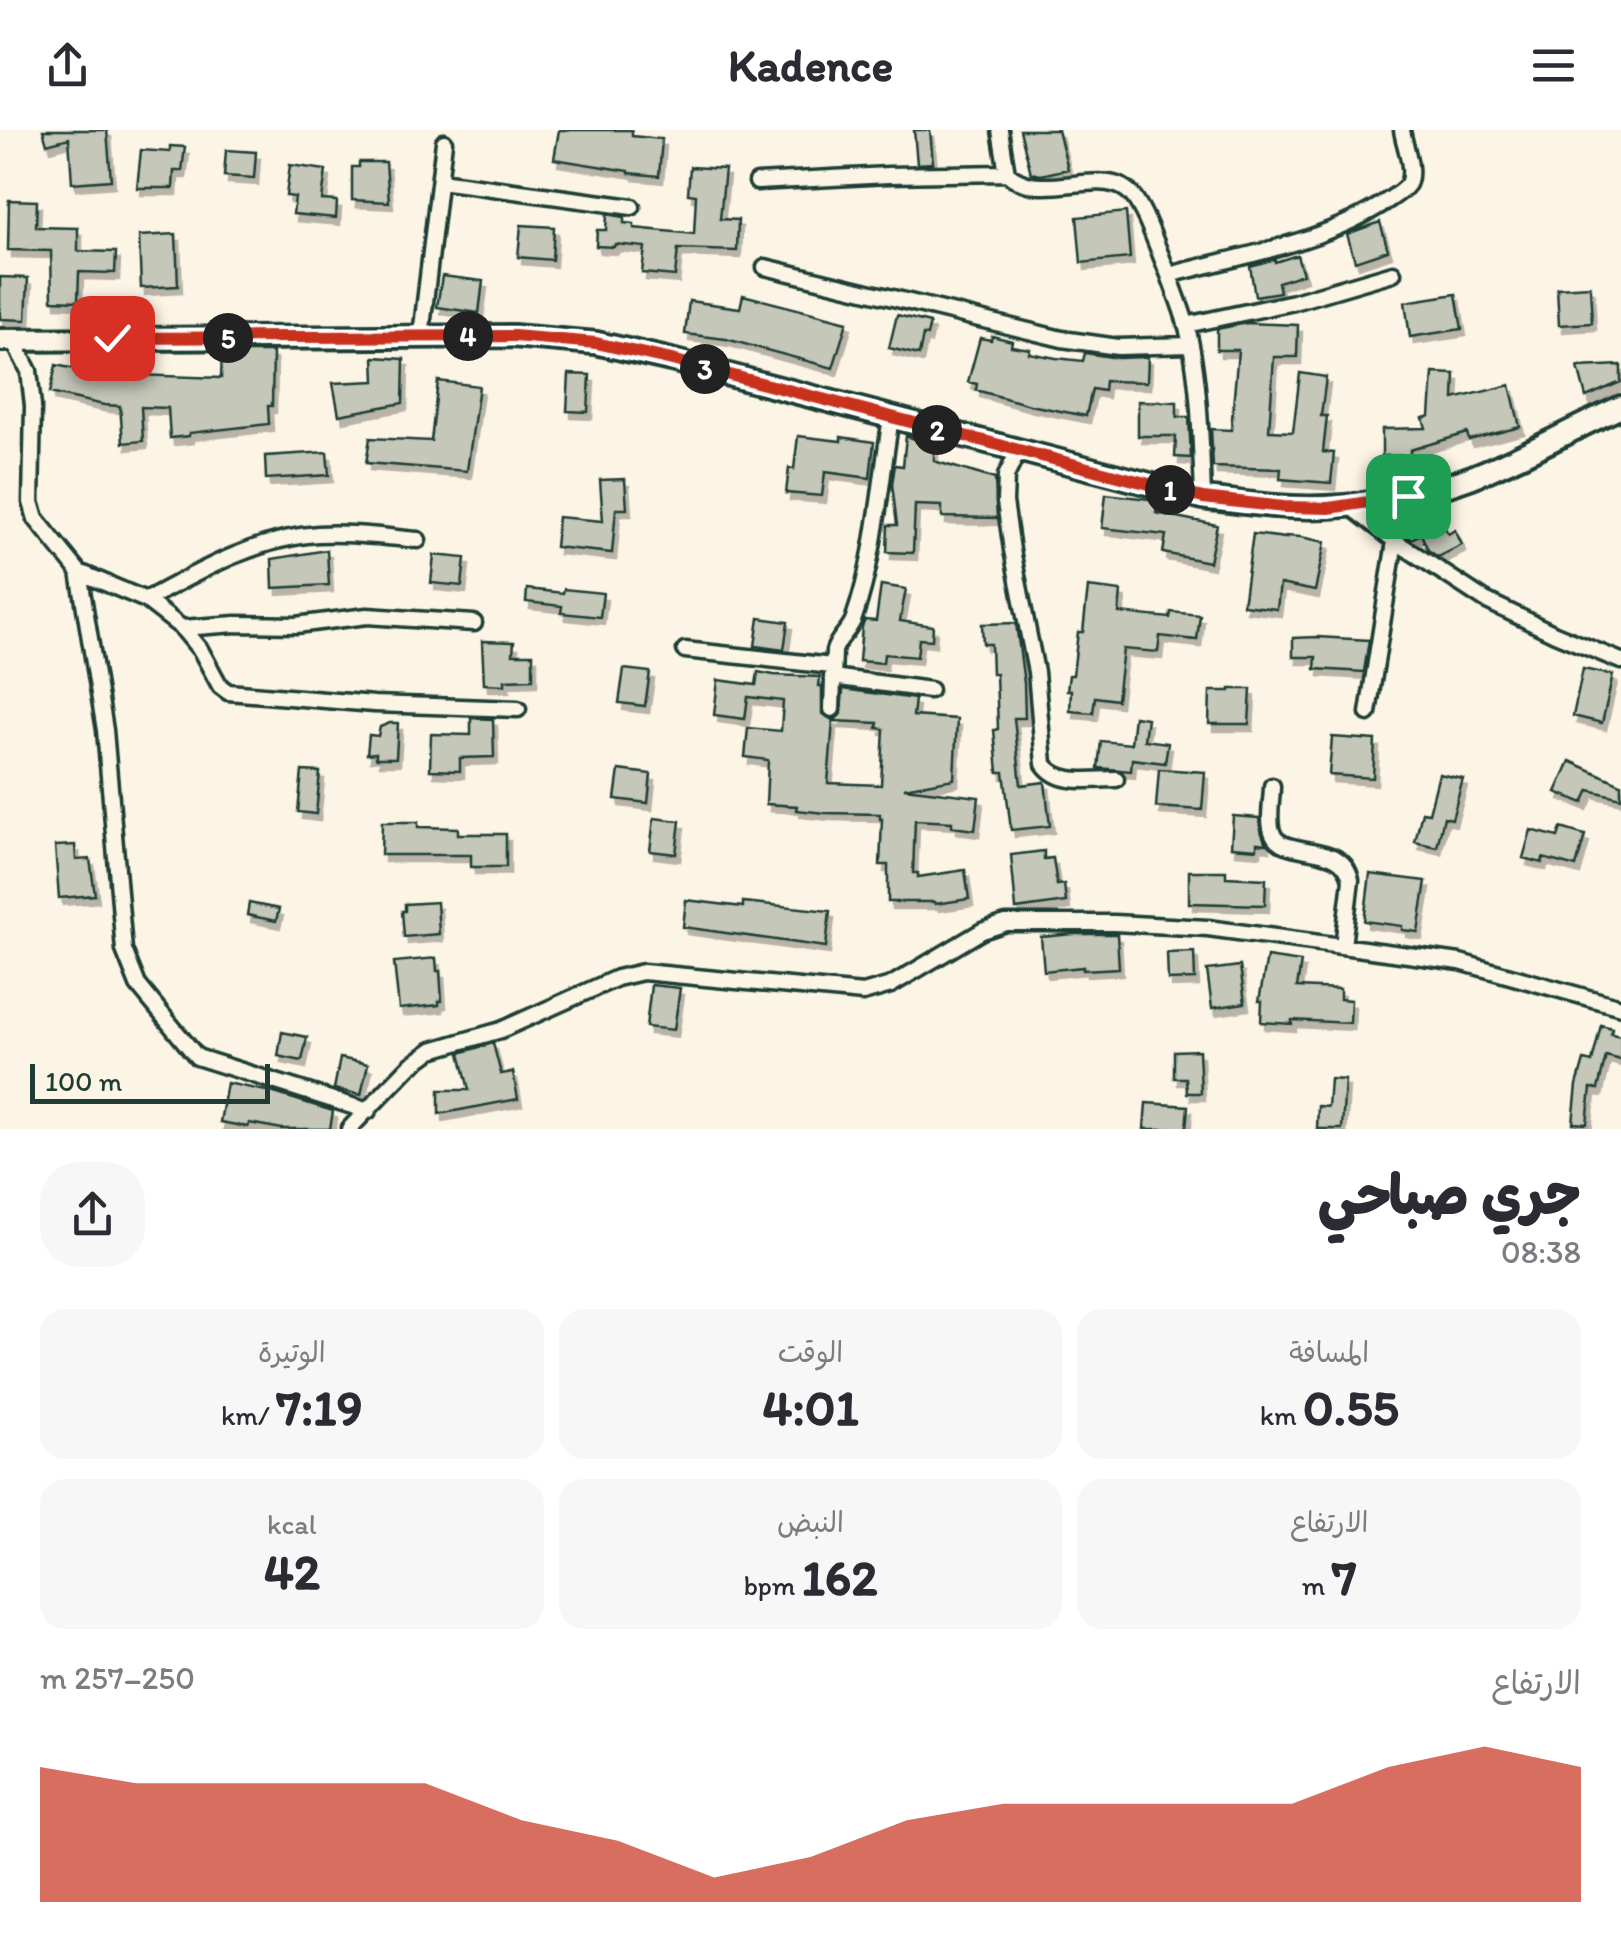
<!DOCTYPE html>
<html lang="ar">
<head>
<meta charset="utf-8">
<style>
  :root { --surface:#fff; --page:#f7f7f7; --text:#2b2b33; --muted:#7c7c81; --accent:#c8321e }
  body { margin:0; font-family:Itim,"Playpen Sans Arabic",sans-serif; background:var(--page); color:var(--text); direction:rtl; height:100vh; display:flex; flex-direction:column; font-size:38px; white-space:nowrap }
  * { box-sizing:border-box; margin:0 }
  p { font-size:32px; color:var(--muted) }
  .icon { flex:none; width:55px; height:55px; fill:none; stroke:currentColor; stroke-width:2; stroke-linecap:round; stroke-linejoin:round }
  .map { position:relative; height:999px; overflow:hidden; direction:ltr }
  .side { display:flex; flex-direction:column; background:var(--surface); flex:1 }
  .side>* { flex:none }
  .scale { position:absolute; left:30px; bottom:25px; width:240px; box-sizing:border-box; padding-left:10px; border:5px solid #1f3d34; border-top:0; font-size:28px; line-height:35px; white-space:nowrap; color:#1f3d34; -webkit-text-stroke:8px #fcf5e5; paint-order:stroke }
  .pin { position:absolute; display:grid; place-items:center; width:85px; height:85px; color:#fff; margin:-42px; border-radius:20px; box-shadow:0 5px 15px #0006 }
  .km { position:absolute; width:50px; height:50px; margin:-25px; border-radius:50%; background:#222; color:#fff; font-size:28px; line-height:50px; text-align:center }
  .round { display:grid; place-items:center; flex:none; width:105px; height:105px; border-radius:40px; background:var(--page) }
  .headline { display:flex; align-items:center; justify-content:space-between; height:170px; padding:0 40px }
  h1 { font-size:55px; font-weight:800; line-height:75px }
  .figures { display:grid; grid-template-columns:repeat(3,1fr); gap:15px; height:170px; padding:10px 40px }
  .figures div { display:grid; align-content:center; border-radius:25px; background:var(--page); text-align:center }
  .figures b { font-size:50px; font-weight:800 }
  .figures small { font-size:28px; font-weight:400 }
  .figures p { font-size:28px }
  .chart { height:280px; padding:20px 40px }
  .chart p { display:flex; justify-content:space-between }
  .chart svg { width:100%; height:180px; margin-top:10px; fill:var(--accent); opacity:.7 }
  header { display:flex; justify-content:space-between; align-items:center; height:130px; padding:0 40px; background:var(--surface); font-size:45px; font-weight:800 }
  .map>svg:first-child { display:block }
  .building { fill:#c5c7b9; stroke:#1f3d34; stroke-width:2.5; fill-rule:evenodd; filter:url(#shadow) }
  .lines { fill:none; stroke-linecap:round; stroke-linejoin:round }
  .minor-casing { stroke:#1f3d34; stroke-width:21 }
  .secondary-casing { stroke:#1f3d34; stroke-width:28 }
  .minor { stroke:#fcf5e5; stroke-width:14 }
  .secondary { stroke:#fcf5e5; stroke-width:20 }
  .route-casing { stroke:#fff; stroke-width:20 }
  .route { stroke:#c8321e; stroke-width:12 }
</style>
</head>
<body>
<header><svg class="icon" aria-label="menu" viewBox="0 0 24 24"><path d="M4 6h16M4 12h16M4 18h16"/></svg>Kadence<svg class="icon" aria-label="share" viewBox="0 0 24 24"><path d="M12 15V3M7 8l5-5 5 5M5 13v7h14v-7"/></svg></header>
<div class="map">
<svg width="1621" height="999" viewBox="0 0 1621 999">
  <defs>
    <filter id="shadow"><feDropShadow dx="4" dy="7" stdDeviation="0" flood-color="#0004"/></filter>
  </defs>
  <rect width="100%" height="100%" fill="#fcf5e5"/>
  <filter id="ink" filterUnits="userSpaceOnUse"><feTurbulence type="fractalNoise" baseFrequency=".01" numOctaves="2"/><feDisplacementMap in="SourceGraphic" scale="20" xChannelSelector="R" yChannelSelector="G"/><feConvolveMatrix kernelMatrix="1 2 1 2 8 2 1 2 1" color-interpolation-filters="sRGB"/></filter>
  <g filter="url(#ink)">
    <path class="building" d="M43,0H107L111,50L72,53L69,8L47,14Z
      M559,0H632V6L662,9L659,46L629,43V41L554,29Z
      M914,0H930L933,33L917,34Z
      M1020,0H1058L1068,39L1041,45L1031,43Z
      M170,16L185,17L182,41H174L173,58H137L141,20L170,22Z
      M226,20L256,22L254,48L224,46Z
      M359,32H386L389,72L352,70V37H359Z
      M290,35L326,40L322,70L337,71L336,88L293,84L295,67L286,66Z
      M690,37L725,39L720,89L738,90L737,121L678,119L675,146L642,143L645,117L615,114L614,117L596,116L597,100H606L607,84L624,87V93L634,94V98L694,104L696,65L688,64Z
      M9,70L37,71L36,97L78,98V121L116,122L115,143L79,142L78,171L52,170L51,121L8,120Z
      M1126,82L1130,128L1081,133L1077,87Z
      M1380,92L1388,120L1355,131L1347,104Z
      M521,95L554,97L552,130L518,127Z
      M176,104L178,156L141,158L139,106Z
      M1297,125L1303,144L1278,152L1280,162L1255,166L1250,136L1275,129V132Z
      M442,146L483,151L479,183L437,177Z
      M0,147L28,148L26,190L0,189Z
      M1590,156L1592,193L1559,195L1557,158Z
      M1456,164L1462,199L1410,207L1405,172Z
      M743,165L847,192L833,238L726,209L685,204L689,171L740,178Z
      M897,185L930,193L927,206L923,205L919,225L889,218Z
      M1247,193L1298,195L1297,227H1274L1269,301L1293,302L1300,243L1326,247L1321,286H1327L1323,322L1334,323L1331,353L1280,349L1281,339L1213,337L1211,299L1231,300L1238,220H1217V199Z
      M992,206L1012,211L1011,216L1030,219L1029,223L1056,228L1083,231L1085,223L1118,228L1148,227L1147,252L1105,251L1104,261L1092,259L1086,286L1030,275L976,260L977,254L968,252L980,208L991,210Z
      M222,222H273L272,276H268L269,294L189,303V306L170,308L168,278L141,277L143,311L123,313L120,276L104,275L50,263L56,235L108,246V244L221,248Z
      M374,227L404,229L403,273L339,285L333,253L375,251Z
      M1621,235V252L1586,267L1578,237Z
      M1433,243L1455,244L1454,269L1510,255L1520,297L1469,310L1467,303L1410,320V325L1382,326V299L1426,298L1423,288L1430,286Z
      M569,244L590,245L588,282L567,281Z
      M438,251L479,256L467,341L366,333L370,308L431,311Z
      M1138,271L1177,272V287H1189L1191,328L1175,327L1176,306H1138Z
      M798,306L841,311V307L874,312L870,348L825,342L822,366L786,363L789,338L794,339Z
      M906,306L934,315V331L995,349L997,388L942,387V376L915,375L913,423L887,422L888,395H897L892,354L895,335L903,336Z
      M327,322L329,345L266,349L265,326Z
      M625,349L627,379H616L612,423L555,417L558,387L603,391L600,350Z
      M1106,364L1158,370L1156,383L1217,395L1209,432L1163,423L1166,405L1102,398Z
      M1434,376L1448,404L1455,400L1462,415L1438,427L1428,420L1421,404L1411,409L1406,405L1400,393Z
      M1253,404L1286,408V406L1301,407L1325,412L1315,461L1280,454L1277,479L1243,475Z
      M327,420L329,455L273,458L272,429Z
      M434,425L465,428L462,456L431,453Z
      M881,455L906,459L900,491L933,496L932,510L919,509L917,527L884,524L883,533L859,531L862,497L865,490L876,491Z
      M1088,457L1121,461L1119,483L1170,488L1171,482L1200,485L1197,510L1160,506L1158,522L1123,519L1117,570L1095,567L1093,583L1070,581L1071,560H1067L1069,545H1073L1078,502H1083Z
      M527,459L563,463L564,459L603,463L600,487L561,483L562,476L526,472Z
      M759,488L788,492L784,520L755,516Z
      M1016,493L1024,553L1025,588H1014L1021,655L1045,652L1050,696L1011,700L1004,642H998L994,600L998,599L996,544H992L991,514H983L982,494Z
      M1317,507L1369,510L1364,542L1315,539L1316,527H1293V508Z
      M482,511L514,512L513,524H533V549L505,550V555L484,554Z
      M624,539L650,542L645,576L619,573Z
      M1583,539L1613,545L1602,593L1573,586Z
      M758,542L774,545L820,547L819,556H822V583L831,589H836L841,584L843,559L915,569L913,586L957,589L954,649L904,658L979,667L975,700L952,697V692L915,690L913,743H918V747L965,740L969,769L935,774V772H888V735H880L882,689H880V684L825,683L796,680L797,676L766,674L768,630L745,627L748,598L781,601L783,571L748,567L745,589L714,585L718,550L756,555ZM833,591L878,593L877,598L884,599L881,655L828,653Z
      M1230,559H1251L1249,594H1209L1210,561H1230Z
      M1134,586L1147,588L1144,610L1168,613L1165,633L1132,629L1131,641L1098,638L1101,611L1131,614Z
      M471,588L493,589L494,627L460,628V641L430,640L431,604L471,605Z
      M390,593H398L396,628H376V623L367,624L369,605L378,606L380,597Z
      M1332,607L1375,610L1373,648L1329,645Z
      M1570,631L1621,654V668L1589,660L1583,673L1556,662Z
      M1159,639L1205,642L1202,680L1156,677Z
      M619,640L651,644L648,673L615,669Z
      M302,641L320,642L316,684L298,682Z
      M1439,644L1463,649L1452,689L1444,687L1437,717L1415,712L1422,682L1429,683Z
      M1233,686L1259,688L1261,701L1266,714L1257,713V719L1231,717Z
      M654,688L680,691L676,724L650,721Z
      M382,692H418V697L458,698V704H506V737H471V725H381Z
      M1561,698L1585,705L1576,737L1543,728L1542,733L1523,728L1531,700L1558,707Z
      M75,715L76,730L90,729L95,765L59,768L55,716Z
      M1044,721V729L1053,728L1057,755L1064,754L1066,772L1016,779L1011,725Z
      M1189,741H1226V747L1266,749L1265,775L1189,773Z
      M1370,744L1426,751L1418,802L1402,800V796L1364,791Z
      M686,770L743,777V772L830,781L826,817L683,797Z
      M437,772L439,804L404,807L402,781H405V774Z
      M249,773L279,779L276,791L247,785Z
      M1074,804H1117L1119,838L1083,840V837L1044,841L1041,807Z
      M1194,822L1195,849L1168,850L1167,823Z
      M1267,827L1301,832L1297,857L1340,859V869L1351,870L1350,893L1292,890V894L1261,892L1262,871H1259Z
      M436,828L437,841H440L442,871H439V875L399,879L394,832Z
      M1240,836L1245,873L1212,878L1207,840Z
      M651,855L680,858L674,900L646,897Z
      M1601,895L1612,898L1611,904L1621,906V930L1606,926L1598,959L1591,958L1587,994L1573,993L1577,955L1584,930L1592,932Z
      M282,902L307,907L302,931L278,926Z
      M493,913L501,944L513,942L518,969L439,984V960H469L460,923Z
      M1199,920L1201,963H1187L1186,948H1174V921Z
      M340,928L368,934L361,965L334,959Z
      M1330,949L1345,950L1342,999H1317L1318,976L1328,977Z
      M227,953L271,962L333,981L330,999H282L249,993L248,997L220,992Z
      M1146,973L1188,976L1186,999H1144Z"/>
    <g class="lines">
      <defs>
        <path id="minor" d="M1000,0L1007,43C1041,76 1106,32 1133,66C1148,86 1158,121 1169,145
          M440,51L632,77
          M757,52L888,45L1007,43
          M765,137L1062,209L1118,217L1190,215
          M1186,195L1294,172L1393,143
          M421,206L444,12
          M13,210L29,241L33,276L31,372L36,389L79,442L105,600L124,820L138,855L197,927L368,981
          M1018,322L1006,346L1005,372L1012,420L1036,542L1044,634C1059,656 1092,649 1116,649
          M1203,368C1201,314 1200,249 1187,197C1182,179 1175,162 1169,145C1243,125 1325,113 1390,69C1396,65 1404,60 1408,54C1415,39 1404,15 1402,0
          M1348,375L1395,411L1485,470L1555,504L1621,531
          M79,442L146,470L182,498L201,521L220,556L228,562L374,574L518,579
          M146,470C199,441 257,408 318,404C351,402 385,407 418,410
          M182,498L236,494L296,495L367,486L474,493
          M685,520L832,536
          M832,547L930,560
          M832,579L834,521C838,507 850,501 854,488C876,425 880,354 891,288
          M1368,583L1395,411
          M1272,656C1272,670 1267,692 1273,704C1283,729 1343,709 1351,750L1343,816
          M349,999L410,936L432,920L501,900L617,848L643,842L863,863L891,855L982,801L1006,793H1114L1208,798L1460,832L1621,877"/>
        <path id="secondary" d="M0,210L513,206L596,213L671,230L1203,368C1244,373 1285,379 1326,377C1375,376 1444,360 1489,340C1534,321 1576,297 1621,277"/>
      </defs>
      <use href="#minor" class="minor-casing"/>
      <use href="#secondary" class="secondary-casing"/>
      <use href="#minor" class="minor"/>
      <use href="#secondary" class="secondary"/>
    </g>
  </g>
  <g class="lines" filter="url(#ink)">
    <defs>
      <path id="route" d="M112,208L514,206L596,213L672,230L1203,368L1284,377L1329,378L1408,366"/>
    </defs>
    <use href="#route" class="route-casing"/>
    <use href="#route" class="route"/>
  </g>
</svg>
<div class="scale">100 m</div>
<div class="pin" style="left:1408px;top:366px;background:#1e9e55"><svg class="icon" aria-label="arrive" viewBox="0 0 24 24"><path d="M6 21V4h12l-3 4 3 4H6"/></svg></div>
<div class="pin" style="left:112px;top:208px;background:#d93025"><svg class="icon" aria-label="check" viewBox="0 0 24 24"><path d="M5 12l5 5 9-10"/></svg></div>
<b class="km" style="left:1170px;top:360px">1</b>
<b class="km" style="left:937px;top:300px">2</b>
<b class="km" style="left:705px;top:239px">3</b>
<b class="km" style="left:468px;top:206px">4</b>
<b class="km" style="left:228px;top:208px">5</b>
</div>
<section class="side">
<div class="headline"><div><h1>جري صباحي</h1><p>08:38</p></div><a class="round"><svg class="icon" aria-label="share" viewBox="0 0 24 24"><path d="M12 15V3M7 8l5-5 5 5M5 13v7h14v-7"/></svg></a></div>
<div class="figures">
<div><p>المسافة</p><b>0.55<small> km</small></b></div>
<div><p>الوقت</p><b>4:01</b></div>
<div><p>الوتيرة</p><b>7:19<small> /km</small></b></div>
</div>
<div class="figures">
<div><p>الارتفاع</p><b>7<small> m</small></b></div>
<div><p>النبض</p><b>162<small> bpm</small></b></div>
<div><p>kcal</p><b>42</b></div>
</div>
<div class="chart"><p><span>الارتفاع</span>250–257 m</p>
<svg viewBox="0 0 160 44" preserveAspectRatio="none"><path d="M0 44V11L10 15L20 15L30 15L40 15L50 24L60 29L70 38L80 33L90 24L100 20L110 20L120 20L130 20L140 11L150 6L160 11V44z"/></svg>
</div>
</section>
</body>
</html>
